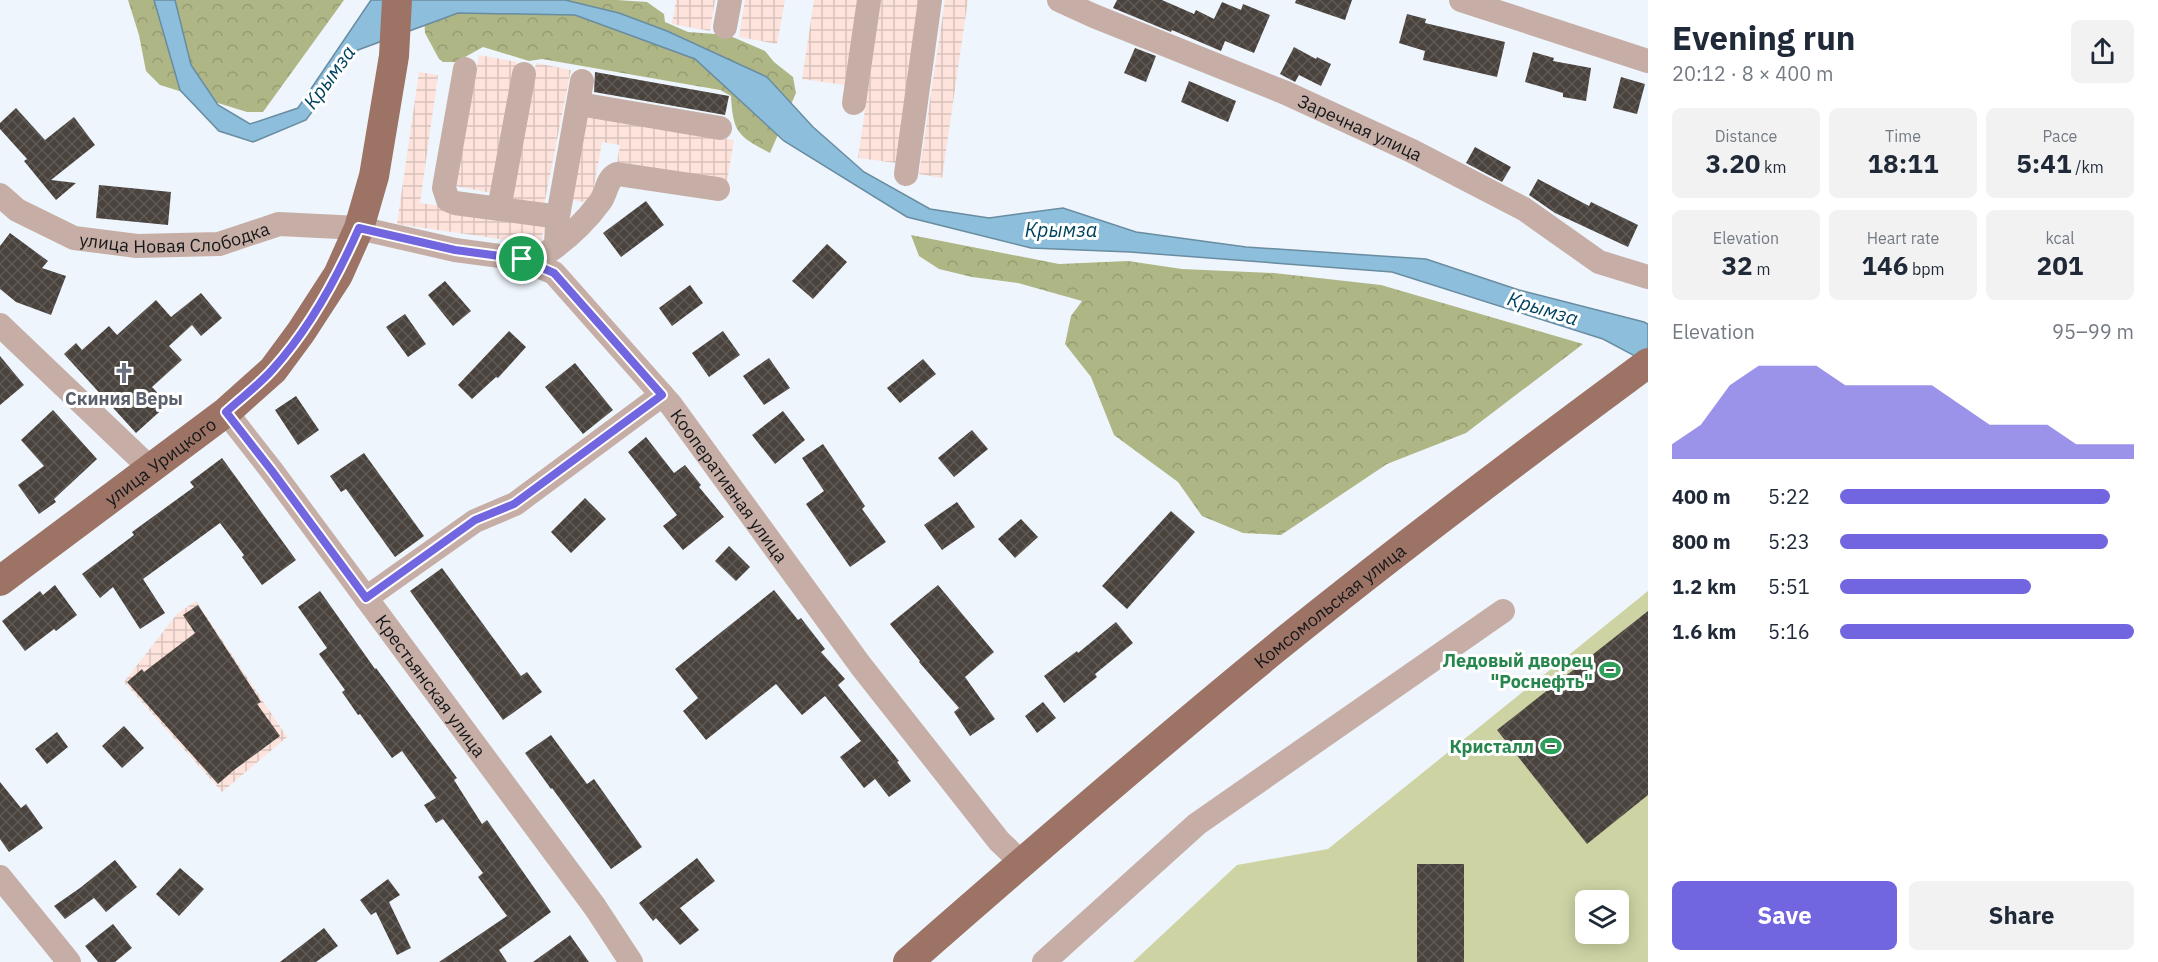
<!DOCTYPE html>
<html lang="en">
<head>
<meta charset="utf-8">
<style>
  :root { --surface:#fff; --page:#f2f2f3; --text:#1f2937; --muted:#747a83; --accent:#7266e0 }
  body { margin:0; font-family:"IBM Plex Sans",sans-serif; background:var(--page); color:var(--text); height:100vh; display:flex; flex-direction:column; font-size:22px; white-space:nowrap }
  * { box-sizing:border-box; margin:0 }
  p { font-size:20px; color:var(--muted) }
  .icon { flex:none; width:33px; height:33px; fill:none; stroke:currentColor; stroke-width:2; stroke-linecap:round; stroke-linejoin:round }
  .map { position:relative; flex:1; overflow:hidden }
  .panel { display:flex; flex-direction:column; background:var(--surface); width:510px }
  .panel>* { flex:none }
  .controls { position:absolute; left:1575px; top:890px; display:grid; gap:12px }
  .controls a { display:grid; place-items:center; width:54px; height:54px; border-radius:9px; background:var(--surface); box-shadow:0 3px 15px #0003; font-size:30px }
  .pin { position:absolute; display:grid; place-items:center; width:51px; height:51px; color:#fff; margin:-26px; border:3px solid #fff; border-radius:50%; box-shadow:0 2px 6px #0007 }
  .round { display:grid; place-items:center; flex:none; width:63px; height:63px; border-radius:9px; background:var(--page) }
  .overview { display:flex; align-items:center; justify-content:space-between; height:102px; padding:0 24px }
  h1 { font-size:33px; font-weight:700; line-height:45px }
  .figures { display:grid; grid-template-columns:repeat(3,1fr); gap:9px; height:102px; padding:6px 24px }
  .figures div { display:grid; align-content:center; border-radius:9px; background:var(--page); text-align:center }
  .figures b { font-size:26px; font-weight:700 }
  .figures small { font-size:16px; font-weight:400 }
  .figures p { font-size:16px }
  .chart { height:168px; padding:12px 24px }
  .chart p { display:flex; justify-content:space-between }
  .chart svg { width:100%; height:108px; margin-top:6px; fill:var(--accent); opacity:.7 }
  .action { display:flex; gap:12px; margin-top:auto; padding:12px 24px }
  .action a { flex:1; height:69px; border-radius:9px; background:var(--accent); color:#fff; font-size:24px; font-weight:700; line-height:69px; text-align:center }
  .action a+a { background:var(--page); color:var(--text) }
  ul { padding:0 24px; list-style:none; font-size:20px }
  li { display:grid; grid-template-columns:96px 72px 1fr; align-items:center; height:45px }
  li i { height:15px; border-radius:8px; background:var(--accent) }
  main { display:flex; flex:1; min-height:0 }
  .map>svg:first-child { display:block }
  .industrial { fill:url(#industrial-grid) }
  .forest { fill:url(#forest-crowns) }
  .pitch { fill:#cdd3a3; fill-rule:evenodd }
  .water { fill:#8dbedb; stroke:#698ca1; stroke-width:1.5 }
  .building { fill:url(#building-cross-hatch) }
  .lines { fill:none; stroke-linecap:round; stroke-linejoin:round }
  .minor { stroke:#c6aea6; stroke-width:24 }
  .major { stroke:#9c7365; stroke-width:30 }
  .route-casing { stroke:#fff; stroke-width:12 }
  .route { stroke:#7266e0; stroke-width:8 }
  .labels { text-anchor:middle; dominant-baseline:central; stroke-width:6; stroke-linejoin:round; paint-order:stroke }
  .street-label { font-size:18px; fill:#15181a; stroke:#fff }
  .worship-label { font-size:18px; font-weight:bold; fill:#5b616d; stroke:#fff }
  .leisure-label { font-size:18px; font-weight:bold; fill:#27864d; stroke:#fff; text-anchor:end }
  .water-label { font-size:20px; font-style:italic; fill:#00425e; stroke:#fff }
</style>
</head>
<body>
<main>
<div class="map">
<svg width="1648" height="962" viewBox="0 0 1648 962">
  <defs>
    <pattern id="industrial-grid" width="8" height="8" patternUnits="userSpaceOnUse" patternTransform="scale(1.5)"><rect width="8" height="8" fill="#fde3dc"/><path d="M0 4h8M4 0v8" fill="none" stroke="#d8c2bc"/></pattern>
    <pattern id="forest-crowns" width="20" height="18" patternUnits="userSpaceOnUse" patternTransform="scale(1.5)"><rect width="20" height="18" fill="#afb685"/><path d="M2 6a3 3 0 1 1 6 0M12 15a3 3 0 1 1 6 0" fill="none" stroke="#969c72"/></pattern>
    <pattern id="building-cross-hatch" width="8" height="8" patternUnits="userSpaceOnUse" patternTransform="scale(1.5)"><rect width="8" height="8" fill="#49423d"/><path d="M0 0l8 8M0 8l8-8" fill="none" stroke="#5f5a56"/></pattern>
  </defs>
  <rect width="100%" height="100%" fill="#eef5fc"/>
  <path class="industrial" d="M676,0H715L710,31L672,24Z
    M745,0H785L777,44L739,37Z
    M814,0H858L845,85L802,79Z
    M881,0H919L896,163L858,158Z
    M945,0H968L942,178L919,174Z
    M479,55L517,62L492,193L455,186Z
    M536,63L571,70L544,205L509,198Z
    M419,72L438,75L420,203L545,220L541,245L397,224Z
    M587,115L734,140L727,182L617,163L620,145L602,142L591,203L572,200Z
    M196,601L287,737L222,792L124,682L177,614Z"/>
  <path class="forest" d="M128,0H344L263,112H247L160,85L146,71L139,35Z
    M423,0H617L647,2L664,14L665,22L688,32L728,35L765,51L774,62L793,77L796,93L770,153C738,136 733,133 731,96L720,90L542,59L529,61L483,47L456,62H443L439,59L425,33Z
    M911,235L1059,264L1128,261L1182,269L1274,273L1381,285L1583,344L1466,433L1387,464L1281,535L1243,533L1202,516L1178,482L1114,435L1091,377L1065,344L1071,316L1082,301L1018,283L972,277L939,269L919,256Z"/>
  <path class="pitch" d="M1648,591V962H1133L1237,865L1328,849ZM1586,900H1618V933H1586Z"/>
  <path class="water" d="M154,0H175L191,65L218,105L250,124L298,108L371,0H565L619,13L667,31L767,77L813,127L864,172L930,209L989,218L1063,208L1136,232L1246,247L1426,259L1519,290L1644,322L1648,324V363L1603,339L1392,272L1130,252L1031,248L907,217L784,141L695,59L575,15L458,13L358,50L306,120L253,142L219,131L180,90Z"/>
  <path class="building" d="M1117,0H1162L1194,14L1196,10L1214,19L1222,2L1241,10L1243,4L1270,15L1254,53L1225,41L1221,51L1172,30L1171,32L1113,8Z
    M1296,0H1352L1345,20L1295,3Z
    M1407,14L1426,19L1425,23L1505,42L1497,77L1423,60L1425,51L1399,43Z
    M1294,47L1316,59L1317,57L1331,64L1321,86L1299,75L1295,82L1280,74Z
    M1135,48L1156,56L1146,82L1124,73Z
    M1533,52L1554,58L1553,61L1591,68L1586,101L1563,97V93L1525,82Z
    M595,72L729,96L725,115L594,92Z
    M1621,77L1645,84L1637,114L1613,108Z
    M1189,81L1236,101L1228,122L1181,102Z
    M16,108L45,140L74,117L95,145L51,180L76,183L56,200L24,161L27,159L0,129V123Z
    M1475,147L1511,167L1502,182L1466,163Z
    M1538,179L1589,206L1591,202L1638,225L1628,247L1555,213L1529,195Z
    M99,185L171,192L168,225L96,218Z
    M646,201L664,225L621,257L603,233Z
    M10,233L48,261L42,268L66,276L51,315L16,302L0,289V246Z
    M827,244L847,262L813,299L792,281Z
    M445,281L471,311L453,326L428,295Z
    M690,285L703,303L672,326L659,308Z
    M201,293L222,318L201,336L192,325L169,346L182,360L152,387L168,404L136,433L64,354L76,343L82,350L109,326L117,335L156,300L171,317Z
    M405,314L426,344L408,357L386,327Z
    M509,331L526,347L498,378L496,377L472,399L458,385Z
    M723,331L740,355L709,377L692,353Z
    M0,356L24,385L0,405Z
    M769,358L790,388L764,405L743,376Z
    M923,359L936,374L900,403L887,388Z
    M575,363L613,410L583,434L545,387Z
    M296,396L319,430L298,445L275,410Z
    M53,410L97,459L54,499L56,502L39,514L18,485L44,466L21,440Z
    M783,411L805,440L775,464L752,435Z
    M972,430L988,449L954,477L938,458Z
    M646,437L674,473L685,465L701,485L699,487L724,517L683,550L663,526L677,515L628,452Z
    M823,444L865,506L862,509L886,542L850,567L806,504L824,491L802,458Z
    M364,453L424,536L395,557L346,489L341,492L330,476Z
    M222,458L296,560L262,585L242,557L244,555L220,523L143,579L165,613L140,629L113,587L100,598L82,574L134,535L132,532L194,487L190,482Z
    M585,498L606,519L571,553L551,532Z
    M957,502L975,527L942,550L924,525Z
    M1171,511L1195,532L1127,609L1102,586Z
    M1021,519L1038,537L1015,558L998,539Z
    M729,546L750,567L736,581L715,561Z
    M442,568L521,676L527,672L542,692L503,720L410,591Z
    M55,585L77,615L56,631L54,629L25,651L2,621L40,591L43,595Z
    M938,585L994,652L965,677L995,719L970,736L954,712L959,708L919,662L920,661L890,624Z
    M774,590L798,620L801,618L825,649L821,652L845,679L838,685L899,761L897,762L911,781L889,797L875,779L864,788L840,757L861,741L825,696L802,715L776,684L706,740L683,711L698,698L675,669Z
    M320,591L375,669L376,668L457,778L454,780L482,824L487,820L551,912L499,950L507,962H439L507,916L478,877L483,873L443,819L436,823L424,805L436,798L402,751L392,758L360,714L358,715L342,692L345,690L319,654L327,648L298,607Z
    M198,605L261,702L257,704L280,736L234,770L218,784L127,682L142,669L144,672L195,633L183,615Z
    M1648,611V795L1587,844L1497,730Z
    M1116,622L1133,643L1095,674L1097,677L1064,703L1044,676L1077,651L1078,653Z
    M1043,702L1056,718L1037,733L1025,716Z
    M124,726L144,748L122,768L102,746Z
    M57,732L68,747L47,764L35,749Z
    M551,735L587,784L594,779L642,847L611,869L552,788L551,789L525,753Z
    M0,782L21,808L26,804L43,828L9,852L0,839Z
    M697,858L715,881L680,908L699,930L680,945L656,918L653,921L639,903Z
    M115,860L137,887L106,912L94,898L65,919L54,906L80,888Z
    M1417,864H1464V962H1417Z
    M180,868L204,889L179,916L156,894Z
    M388,879L400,895L389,902L411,948L397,955L376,912L371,915L360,900Z
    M113,924L132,948L115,962H98L85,946Z
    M324,928L338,946L316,962H280Z
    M570,935L589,962H533L569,936Z"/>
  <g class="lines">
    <g class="minor">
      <path id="s1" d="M1059,0L1094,16L1286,93L1412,151L1524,209L1599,262L1648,277"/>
      <path d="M1461,0L1648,61"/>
      <path d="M725,27L730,0"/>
      <path d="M465,69L445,182L444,188L448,200L455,203L552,216L557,222L556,246"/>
      <path d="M854,103L869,0"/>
      <path d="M579,104L720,128"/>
      <path d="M906,174L930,0"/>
      <path id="s2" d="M0,195L17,210L74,238L137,246L219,244L279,224L359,228L455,250L522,259L554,273L671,405L861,666L999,841L1022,863"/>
      <path d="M499,209L524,74"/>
      <path d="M557,222L582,81"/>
      <path d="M548,252C567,239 586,221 600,202C607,193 606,179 617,174L718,189"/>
      <path d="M0,325L151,469"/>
      <path id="s3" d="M226,412L272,471L595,907L631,962"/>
      <path d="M366,598L475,521L515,504L662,395"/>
      <path d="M0,877L69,962"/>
      <path d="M1044,962L1197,824L1503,611"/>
    </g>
    <g class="major">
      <path id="s4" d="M0,581L226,412L273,370L301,332L338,275L359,228L374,176L394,56L397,0"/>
      <path id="s5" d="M908,962C1029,856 1151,750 1276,648C1397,550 1522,456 1648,363"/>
    </g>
  </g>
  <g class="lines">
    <defs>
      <path id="route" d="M359,228L455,250L522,259L554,273L662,395L514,504L475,520L366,598L272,471L226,412C241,398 259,385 273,369C310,328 337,278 359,228Z"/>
    </defs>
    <use href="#route" class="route-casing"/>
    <use href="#route" class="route"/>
  </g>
  <defs>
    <symbol id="church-bare" viewBox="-9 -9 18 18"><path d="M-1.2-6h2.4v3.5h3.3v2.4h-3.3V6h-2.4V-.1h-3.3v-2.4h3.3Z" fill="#6b7280" stroke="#fff" stroke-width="2.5" paint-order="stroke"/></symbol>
    <symbol id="stadium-bare" viewBox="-9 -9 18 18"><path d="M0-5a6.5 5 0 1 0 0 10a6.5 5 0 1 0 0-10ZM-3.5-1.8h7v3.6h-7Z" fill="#2e9e5b" stroke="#fff" stroke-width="2.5" paint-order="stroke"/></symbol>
  </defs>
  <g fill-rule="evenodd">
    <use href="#church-bare" x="109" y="358" width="30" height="30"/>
    <use href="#stadium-bare" x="1595" y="655" width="30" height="30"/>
    <use href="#stadium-bare" x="1536" y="731" width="30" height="30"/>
  </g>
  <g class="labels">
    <g class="street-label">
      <text stroke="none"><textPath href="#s1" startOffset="327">Заречная улица</textPath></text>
      <text stroke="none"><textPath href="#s2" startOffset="188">улица Новая Слободка</textPath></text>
      <text stroke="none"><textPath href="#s4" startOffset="200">улица Урицкого</textPath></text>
      <text stroke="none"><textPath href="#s2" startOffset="852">Кооперативная улица</textPath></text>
      <text stroke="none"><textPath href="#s5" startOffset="552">Комсомольская улица</textPath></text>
      <text stroke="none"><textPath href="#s3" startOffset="342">Крестьянская улица</textPath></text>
    </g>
    <g class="worship-label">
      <text x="124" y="398">Скиния Веры</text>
    </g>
    <g class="leisure-label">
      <text x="1593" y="660">Ледовый дворец<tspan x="1593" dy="21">"Роснефть"</tspan></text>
      <text x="1534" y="746">Кристалл</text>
    </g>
    <g class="water-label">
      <text transform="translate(329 77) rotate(-54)">Крымза</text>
      <text x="1061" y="229">Крымза</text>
      <text transform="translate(1543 308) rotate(17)">Крымза</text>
    </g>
  </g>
</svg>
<div class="controls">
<a><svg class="icon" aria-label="layers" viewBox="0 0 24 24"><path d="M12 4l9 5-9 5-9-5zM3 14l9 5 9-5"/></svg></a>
</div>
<div class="pin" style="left:522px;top:259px;background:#1e9e55"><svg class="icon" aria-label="arrive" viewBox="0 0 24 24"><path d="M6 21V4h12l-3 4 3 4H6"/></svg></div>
</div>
<section class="panel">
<div class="overview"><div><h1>Evening run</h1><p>20:12 · 8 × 400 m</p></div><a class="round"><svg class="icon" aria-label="share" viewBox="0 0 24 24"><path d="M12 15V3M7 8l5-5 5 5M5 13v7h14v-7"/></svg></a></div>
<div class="figures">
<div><p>Distance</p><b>3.20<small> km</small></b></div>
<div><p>Time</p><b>18:11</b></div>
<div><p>Pace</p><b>5:41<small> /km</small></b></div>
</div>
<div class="figures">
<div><p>Elevation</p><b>32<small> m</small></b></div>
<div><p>Heart rate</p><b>146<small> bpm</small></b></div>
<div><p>kcal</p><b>201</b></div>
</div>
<div class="chart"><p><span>Elevation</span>95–99 m</p>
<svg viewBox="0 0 160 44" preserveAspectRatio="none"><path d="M0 44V38L10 30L20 14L30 6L40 6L50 6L60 14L70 14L80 14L90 14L100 22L110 30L120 30L130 30L140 38L150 38L160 38V44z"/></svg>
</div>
<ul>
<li><b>400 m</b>5:22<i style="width:92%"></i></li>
<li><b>800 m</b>5:23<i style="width:91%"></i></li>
<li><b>1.2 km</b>5:51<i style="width:65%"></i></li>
<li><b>1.6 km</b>5:16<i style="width:100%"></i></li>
</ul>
<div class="action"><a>Save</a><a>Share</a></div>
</section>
</main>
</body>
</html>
